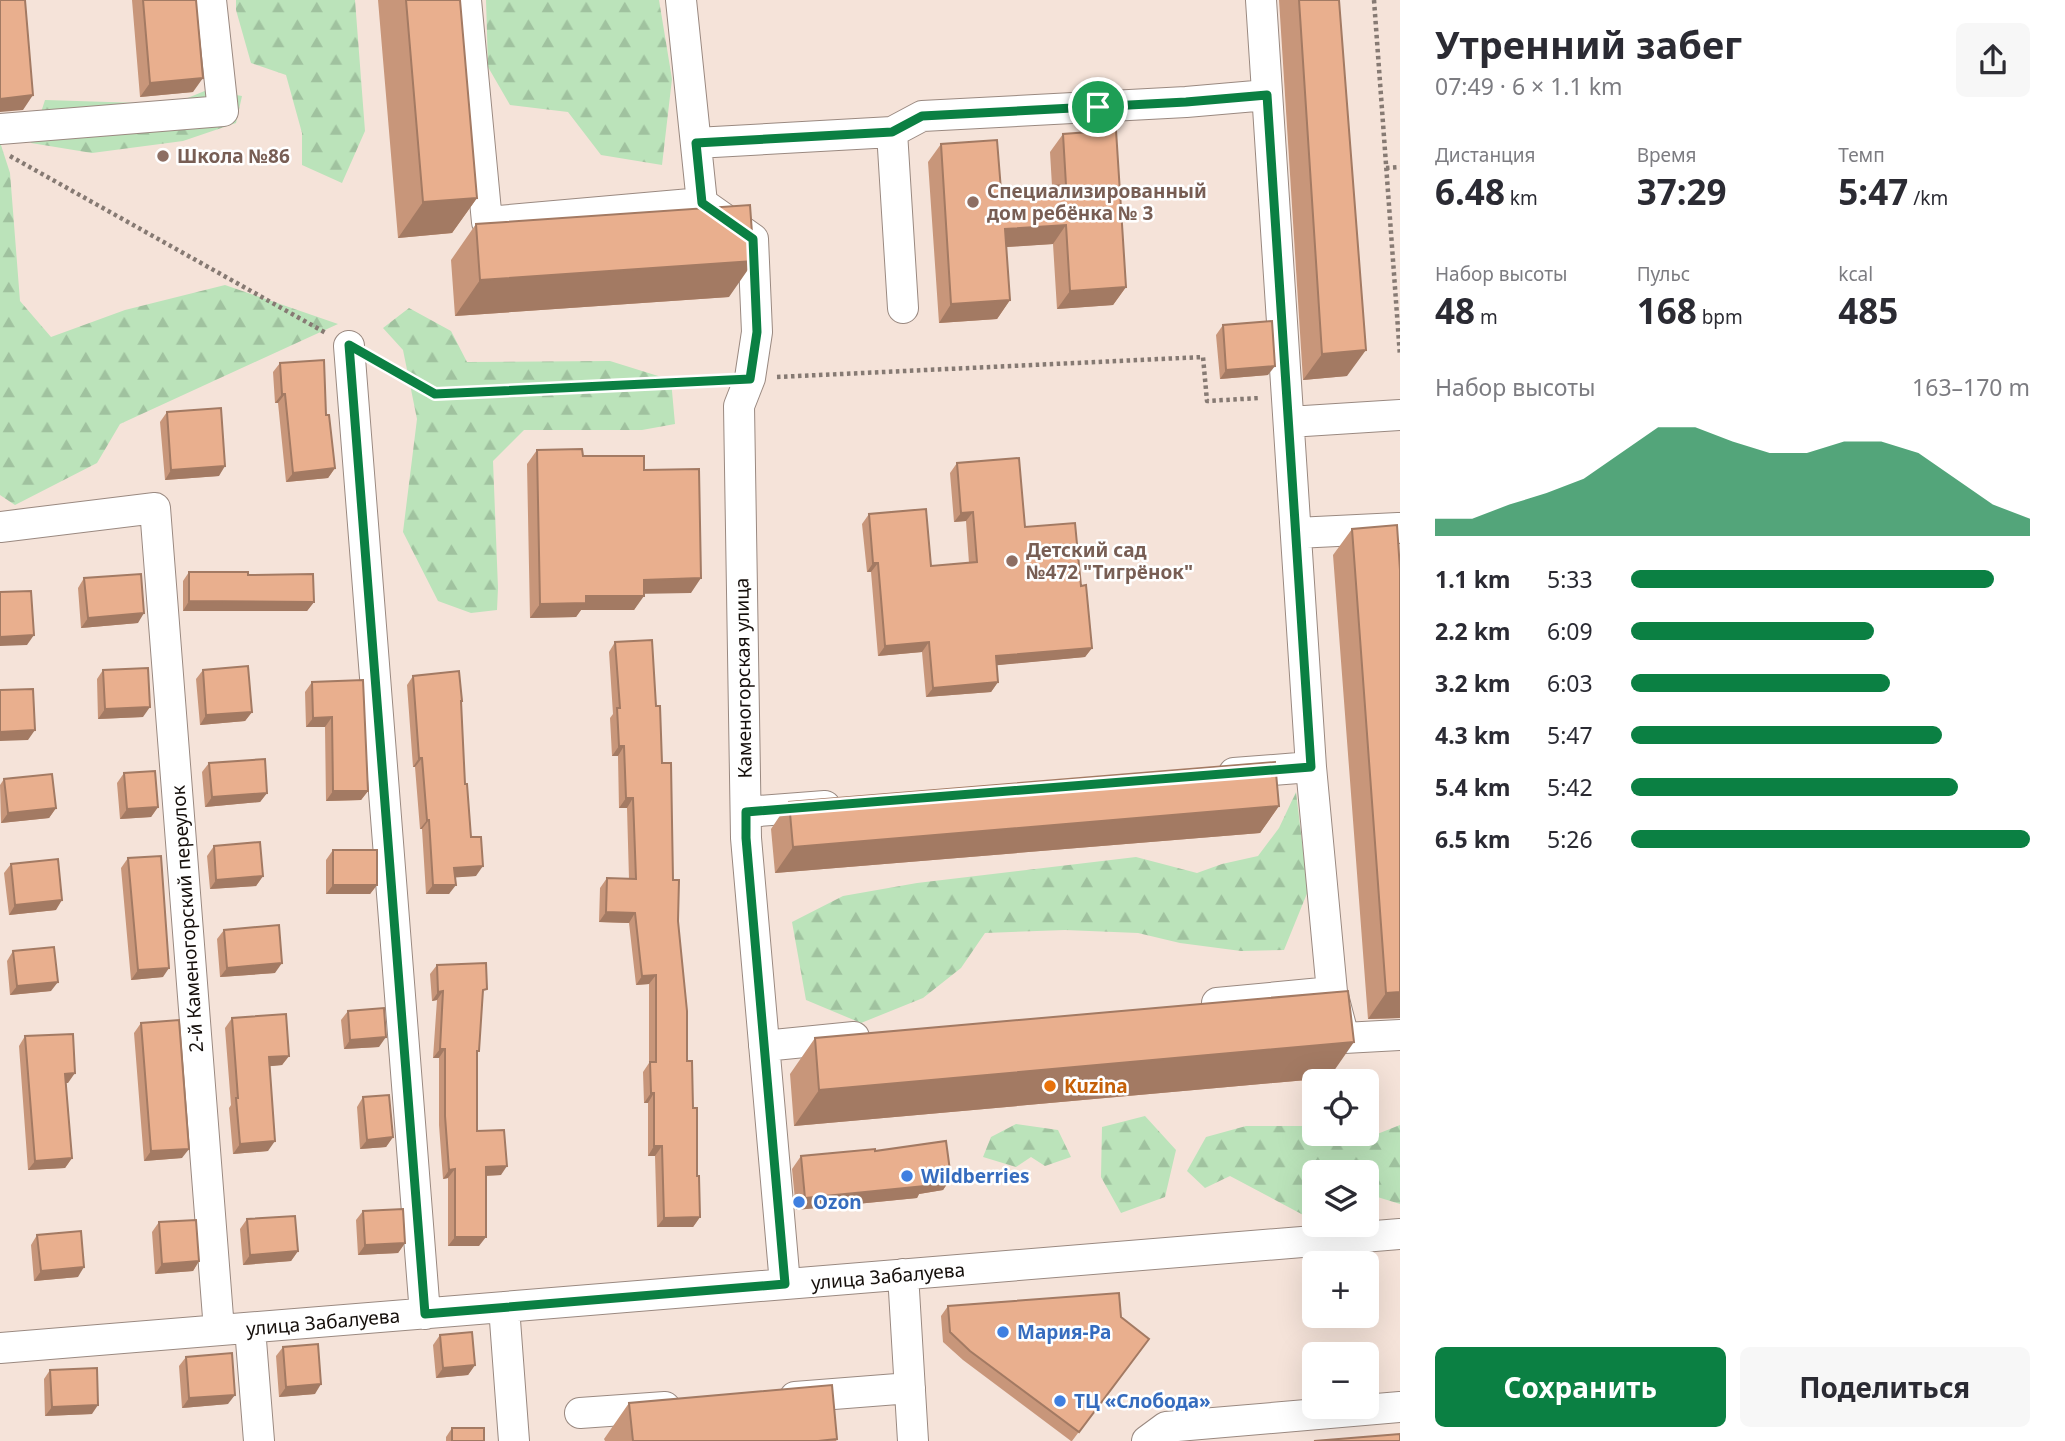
<!DOCTYPE html>
<html lang="ru">
<head>
<meta charset="utf-8">
<style>
  :root { --surface:#fff; --page:#f7f7f7; --text:#2b2b33; --muted:#7c7c81; --accent:#0b8043 }
  body { margin:0; font-family:"Noto Sans",sans-serif; background:var(--page); color:var(--text); height:100vh; display:flex; flex-direction:column; font-size:26px; white-space:nowrap }
  * { box-sizing:border-box; margin:0 }
  p { font-size:23px; color:var(--muted) }
  .icon { flex:none; width:38px; height:38px; fill:none; stroke:currentColor; stroke-width:2; stroke-linecap:round; stroke-linejoin:round }
  .map { position:relative; flex:1; overflow:hidden }
  .sheet { display:flex; flex-direction:column; background:var(--surface); width:665px }
  .sheet>* { flex:none }
  .tools { position:absolute; left:1302px; top:1069px; display:grid; gap:14px }
  .tools a { display:grid; place-items:center; width:77px; height:77px; border-radius:10px; background:var(--surface); box-shadow:0 7px 28px #0002; font-size:35px }
  .pin { position:absolute; display:grid; place-items:center; width:60px; height:60px; color:#fff; margin:-30px; border:4px solid #fff; border-radius:50%; box-shadow:0 2px 7px #0007 }
  .round { display:grid; place-items:center; flex:none; width:74px; height:74px; border-radius:10px; background:var(--page) }
  .overview { display:flex; align-items:center; justify-content:space-between; height:119px; padding:0 35px }
  h1 { font-size:38px; font-weight:700; line-height:52px }
  .stats { display:grid; grid-template-columns:repeat(3,1fr); gap:10px; height:119px; padding:7px 35px }
  .stats div { display:grid; align-content:center }
  .stats b { font-size:35px; font-weight:700 }
  .stats small { font-size:19px; font-weight:400 }
  .stats p { font-size:19px }
  .chart { height:196px; padding:14px 35px }
  .chart p { display:flex; justify-content:space-between }
  .chart svg { width:100%; height:126px; margin-top:7px; fill:var(--accent); opacity:.7 }
  .cta { display:flex; gap:14px; margin-top:auto; padding:14px 35px }
  .cta a { flex:1; height:80px; border-radius:10px; background:var(--accent); color:#fff; font-size:28px; font-weight:700; line-height:80px; text-align:center }
  .cta a+a { background:var(--page); color:var(--text) }
  ul { padding:0 35px; list-style:none; font-size:23px }
  li { display:grid; grid-template-columns:112px 84px 1fr; align-items:center; height:52px }
  li i { height:18px; border-radius:9px; background:var(--accent) }
  main { display:flex; flex:1; min-height:0 }
  .map>svg:first-child { display:block }
  .forest { fill:url(#forest-firs) }
  .lines { fill:none; stroke-linecap:round; stroke-linejoin:round }
  .minor-casing { stroke:#9a8980; stroke-width:32 }
  .path { stroke:#867a73; stroke-width:4.5; stroke-dasharray:3.5 3.5; stroke-linecap:butt }
  .minor { stroke:#fff; stroke-width:30 }
  .wall { fill:#c8967a }
  .shaded-wall { fill:#a37a63 }
  .building { fill:#e9af8e; stroke:#a37a63; stroke-width:2 }
  .route-casing { stroke:#fff; stroke-width:14 }
  .route { stroke:#0b8043; stroke-width:9 }
  .education-dot { fill:#8d6e63; stroke:#fff; stroke-width:2.5 }
  .food-dot { fill:#e8710a; stroke:#fff; stroke-width:2.5 }
  .shop-dot { fill:#3f7fe0; stroke:#fff; stroke-width:2.5 }
  .labels { text-anchor:middle; dominant-baseline:central; stroke-width:5; stroke-linejoin:round; paint-order:stroke }
  .education-label { font-size:19px; font-weight:bold; fill:#785e54; stroke:#fff; text-anchor:start }
  .street-label { font-size:19px; fill:#150f0b; stroke:#fff }
  .food-label { font-size:19px; font-weight:bold; fill:#c56008; stroke:#fff; text-anchor:start }
  .shop-label { font-size:19px; font-weight:bold; fill:#366cbe; stroke:#fff; text-anchor:start }
</style>
</head>
<body>
<main>
<div class="map">
<svg width="1400" height="1441" viewBox="0 0 1400 1441">
  <defs>
    <pattern id="forest-firs" width="22" height="20" patternUnits="userSpaceOnUse" patternTransform="scale(1.75)"><rect width="22" height="20" fill="#bbe3ba"/><path d="M5 1l3.5 6h-7zM16 11l3.5 6h-7z" fill="#a0c29f"/></pattern>
  </defs>
  <rect width="100%" height="100%" fill="#f5e3d9"/>
  <path class="forest" d="M236,0H355L365,131L342,183L302,165V133L286,75L251,63L236,10Z
    M486,0H659L672,79L662,165L601,155L568,112L510,105L488,67Z
    M207,90L242,96L236,123L183,141L92,153L31,143L45,100L173,104Z
    M0,142L10,173L20,301L51,337L125,310L225,285L338,324L120,424L97,463L15,505L0,495Z
    M409,308L451,331L467,362L610,361L671,380L675,424L642,430H524L493,461L498,588L497,610L471,613L438,601L403,532L417,419L403,350L383,328Z
    M1296,792L1308,891L1284,950L1241,951L1180,943L1138,933L1065,930L985,933L961,968L923,998L861,1023L806,1000L792,922L843,896L917,883L1136,857L1197,873L1222,864L1258,856L1279,828Z
    M1145,1116L1176,1150L1165,1197L1121,1213L1101,1177L1102,1127Z
    M1016,1124L1058,1130L1071,1157L1045,1166L1031,1157L1016,1167L983,1157L991,1137Z
    M1400,1125V1204L1371,1195L1367,1197V1172H1314V1218L1307,1217L1230,1176L1205,1188L1187,1171L1206,1137L1246,1126H1314V1134H1337L1357,1142Z"/>
  <g class="lines">
    <defs>
      <path id="minor" d="M466,0L487,222L702,203
        M681,0L702,203L753,239L757,332L750,378L739,406L746,838L785,1284
        M1261,0L1311,767
        M0,129L223,111L211,0
        M892,132L903,308
        M696,143L892,132L922,116L1186,102L1267,95
        M349,346L425,1314
        M1289,422L1400,415
        M0,527L155,508L219,1330
        M1296,533L1398,528
        M1234,773L1311,767L1332,992L1344,1038L1400,1035
        M746,812L825,806
        M1217,1003L1332,992
        M764,1046L854,1037
        M903,1274L913,1441
        M504,1307L514,1441
        M250,1328L259,1441
        M0,1348L1400,1234
        M795,1397L910,1388
        M580,1413L665,1407
        M1147,1441L1166,1427L1400,1407"/>
    </defs>
    <use href="#minor" class="minor-casing"/>
    <path class="path" d="M1374,0L1400,356
      M10,156L326,333
      M1386,168L1400,167
      M377,361L435,394L720,380
      M777,377L1203,357L1207,401L1260,398"/>
    <use href="#minor" class="minor"/>
  </g>
  <path class="wall" d="M132,0H196L193,92L140,97Z
    M378,0H460L477,198L452,233L398,238Z
    M1279,0H1339L1347,376L1303,380Z
    M1063,134L1126,287L1113,305L1057,309L1053,244L1006,247L1010,300L997,319L939,323L928,162L941,144L1001,190L1052,186L1050,152Z
    M476,224L729,297L455,316L451,260Z
    M1223,325L1268,375L1220,379L1216,335Z
    M280,363L326,415L335,468L328,478L286,482L278,403H275L273,372Z
    M167,412L219,476L165,480L160,422Z
    M537,450L583,456L644,470L691,593H644L634,610H581L576,617L530,618L527,464Z
    M957,463L1025,527L1081,586L1092,648L1085,657L996,665L998,682L991,692L926,697L922,652L878,656L871,572H867L862,524L869,514L931,566L969,563L966,521L954,522L950,473Z
    M1352,529L1400,570V1018L1368,1019L1333,555Z
    M189,572L248,575L314,602L307,611H183V581Z
    M84,578L138,623L81,628L78,588Z
    M615,642L656,706L673,880L678,921L687,1061L697,1176L700,1217L693,1227H657L655,1156H648V1103H644L643,1072L649,1063V984L636,985L629,923L599,922L600,888L607,878L629,879L627,808H619L618,756H612L610,718L613,714L609,652Z
    M103,670L143,717L98,719L97,679Z
    M203,670L252,712L245,721L200,725L196,679Z
    M413,676L462,701L461,703L465,784L476,876L455,877L449,894H426L422,829H420L415,767H413L407,685Z
    M363,680L368,791L361,800L326,801L325,727H306L305,692L312,682Z
    M209,763L267,793L260,802L205,807L202,772Z
    M124,773L158,807L151,817L120,819L117,783Z
    M4,779L56,808L49,818L1,823L0,785Z
    M789,802L1279,806L1260,833L775,873L771,829Z
    M214,846L263,876L256,886L210,889L207,856Z
    M333,850L377,885L370,894H326V860Z
    M128,858L163,977L131,980L121,868Z
    M11,864L56,910L9,915L4,873Z
    M224,930L275,973L220,977L217,939Z
    M13,951L51,991L10,995L7,961Z
    M437,965L483,996L477,1054V1131L501,1175L486,1176L479,1246H448V1178L443,1179L439,1125V1058H433L437,1000L432,1001L430,974Z
    M348,1011L379,1047L344,1049L341,1020Z
    M232,1018L289,1056L282,1065L270,1066L268,1151L233,1154L229,1108L231,1105L225,1028Z
    M141,1023L182,1158L144,1161L134,1033Z
    M25,1036L68,1083H66L72,1158L65,1168L28,1170L19,1046Z
    M815,1038L1329,1078L794,1126L790,1074Z
    M363,1097L393,1137L386,1147L360,1149L357,1107Z
    M875,1151L951,1178L943,1190L919,1194L917,1198L796,1210L792,1169L801,1156Z
    M363,1211L405,1243L398,1253L358,1255L356,1220Z
    M247,1219L298,1251L291,1261L243,1265L240,1229Z
    M159,1222L199,1261L193,1271L155,1274L152,1232Z
    M37,1235L78,1277L34,1281L31,1245Z
    M948,1306L1142,1348L1072,1441H1071L963,1360L943,1342L941,1316Z
    M440,1335L475,1365L468,1375L436,1378L433,1345Z
    M283,1347L315,1394L279,1397L276,1356Z
    M186,1357L228,1404L182,1408L179,1366Z
    M50,1370L92,1414L45,1416L44,1379Z
    M629,1403L837,1439L836,1441H605L604,1439Z
    M452,1428L484,1441H446V1437Z"/>
  <path class="shaded-wall" d="M203,78L193,92L140,97L150,83Z
    M33,95L23,110L0,112V99Z
    M477,198L452,233L398,238L423,202Z
    M1066,225L1053,244L992,248L1005,229Z
    M754,261L729,297L455,316L480,280Z
    M1126,287L1113,305L1057,309L1070,291Z
    M1010,300L997,319L939,323L951,304Z
    M1366,350L1347,376L1303,380L1322,354Z
    M1275,366L1268,375L1220,379L1226,370Z
    M282,394H285L278,403H275Z
    M225,466L219,476L165,480L171,470Z
    M335,468L328,478L286,482L293,473Z
    M973,512L966,521L954,522L961,513Z
    M873,563H878L871,572H867Z
    M701,578L691,593L634,594L644,580Z
    M586,596H644L634,610H581L576,617L530,618L540,604Z
    M189,601L314,602L307,611H183Z
    M144,613L138,623L81,628L88,618Z
    M34,635L27,645L0,646V637Z
    M929,642L922,652L878,656L885,646Z
    M1092,648L1085,657L989,666L996,656Z
    M998,682L991,692L926,697L933,688Z
    M150,707L143,717L98,719L105,709Z
    M252,712L245,721L200,725L206,715Z
    M332,717L325,727H306L313,718Z
    M35,730L28,740L0,741V732Z
    M619,746H624L618,756H612Z
    M419,758H422L415,767H413Z
    M333,791H368L361,800L326,801Z
    M267,793L260,802L205,807L212,797Z
    M626,798H633L627,808H619Z
    M1279,806L1260,833L775,873L793,847Z
    M158,807L151,817L120,819L127,809Z
    M56,808L49,818L1,823L8,813Z
    M427,820H429L422,829H420Z
    M483,866L476,876L448,878L454,868Z
    M263,876L256,886L210,889L216,880Z
    M333,885H377L370,894H326Z
    M433,885H456L449,894H426Z
    M62,900L56,910L9,915L15,905Z
    M606,912L635,913L629,923L599,922Z
    M282,963L275,973L220,977L227,968Z
    M169,968L163,977L131,980L138,970Z
    M656,975L649,984L636,985L642,976Z
    M58,982L51,991L10,995L17,986Z
    M443,991L437,1000L432,1001L438,992Z
    M1400,992V1018L1368,1019L1386,993Z
    M386,1037L379,1047L344,1049L350,1040Z
    M1354,1042L1329,1078L794,1126L819,1090Z
    M440,1049H445L439,1058H433Z
    M289,1056L282,1065L262,1067L269,1057Z
    M75,1073L68,1083H58L65,1074Z
    M651,1093H654L648,1103H644Z
    M393,1137L386,1147L360,1149L367,1140Z
    M275,1141L268,1151L233,1154L240,1144Z
    M654,1146H662L655,1156H648Z
    M189,1149L182,1158L144,1161L151,1151Z
    M72,1158L65,1168L28,1170L35,1161Z
    M507,1166L501,1175L479,1176L486,1167Z
    M455,1169L448,1178L443,1179L449,1170Z
    M951,1178L943,1190L919,1194L917,1198L796,1210L805,1198Z
    M700,1217L693,1227H657L664,1218Z
    M455,1237H486L479,1246H448Z
    M405,1243L398,1253L358,1255L365,1245Z
    M298,1251L291,1261L243,1265L250,1255Z
    M199,1261L193,1271L155,1274L162,1264Z
    M84,1267L78,1277L34,1281L41,1271Z
    M475,1365L468,1375L436,1378L443,1368Z
    M321,1384L315,1394L279,1397L286,1387Z
    M235,1395L228,1404L182,1408L189,1398Z
    M98,1405L92,1414L45,1416L52,1407Z"/>
  <path class="building" d="M0,0H25L33,95L0,99Z
    M143,0H196L203,78L150,83Z
    M406,0H460L477,198L423,202Z
    M1299,0H1339L1366,350L1322,354Z
    M1116,130L1126,287L1070,291L1066,225L1005,229L1010,300L951,304L941,144L997,140L1001,190L1066,185L1063,134Z
    M750,205L754,261L480,280L476,224Z
    M1272,321L1275,366L1226,370L1223,325Z
    M324,360L326,415H329L335,468L293,473L285,394H282L280,363Z
    M221,408L225,466L171,470L167,412Z
    M582,449L583,456H644V470L699,469L701,578L644,580V596H586V603L540,604L537,450Z
    M1019,458L1025,527L1075,523L1081,586L1086,585L1092,648L996,656L998,682L933,688L929,642L885,646L878,563H873L869,514L926,509L931,566L977,562L973,512L961,513L957,463Z
    M1397,525L1400,570V992L1386,993L1352,529Z
    M189,572H248V575L313,574L314,602L189,601Z
    M141,574L144,613L88,618L84,578Z
    M31,591L34,635L0,637V592Z
    M652,640L656,706H660L662,763H671L673,880H679L678,921L687,1011V1061H692L693,1108H697V1176H699L700,1217L664,1218L662,1146H654V1093H651L650,1062H656V975L642,976L635,913L606,912L607,878L636,879L633,798H626L624,746H619L617,708H620L615,642Z
    M248,666L252,712L206,715L203,670Z
    M148,668L150,707L105,709L103,670Z
    M459,671L462,701H461L465,784H467L471,837H481L483,866L454,868L456,885H433L429,820H427L422,758H419L413,676Z
    M363,680L368,791H333L332,717L313,718L312,682Z
    M33,689L35,730L0,732V690Z
    M265,759L267,793L212,797L209,763Z
    M1275,762L1279,806L793,847L789,802Z
    M155,771L158,807L127,809L124,773Z
    M52,774L56,808L8,813L4,779Z
    M260,842L263,876L216,880L214,846Z
    M333,850H377V885H333Z
    M161,856L169,968L138,970L128,858Z
    M58,859L62,900L15,905L11,864Z
    M279,925L282,963L227,968L224,930Z
    M54,947L58,982L17,986L13,951Z
    M486,963L487,989L483,990L479,1051H477V1131L504,1130L507,1166L486,1167V1237H455V1169L449,1170L445,1116V1049H440L443,991L438,992L437,965Z
    M1348,991L1354,1042L819,1090L815,1038Z
    M384,1008L386,1037L350,1040L348,1011Z
    M286,1014L289,1056L269,1057L275,1141L240,1144L236,1098H238L232,1018Z
    M179,1020L189,1149L151,1151L141,1023Z
    M73,1034L75,1073L65,1074L72,1158L35,1161L25,1036Z
    M389,1095L393,1137L367,1140L363,1097Z
    M946,1141L951,1178L925,1182V1186L805,1198L801,1156L875,1149V1151Z
    M403,1209L405,1243L365,1245L363,1211Z
    M295,1216L298,1251L250,1255L247,1219Z
    M196,1220L199,1261L162,1264L159,1222Z
    M81,1231L84,1267L41,1271L37,1235Z
    M1119,1293L1121,1317L1149,1339L1079,1432L970,1351L950,1332L948,1306Z
    M472,1332L475,1365L443,1368L440,1335Z
    M318,1344L321,1384L286,1387L283,1347Z
    M232,1353L235,1395L189,1398L186,1357Z
    M97,1368L98,1405L52,1407L50,1370Z
    M832,1385L837,1439L818,1441H633L629,1403Z
    M452,1428H484V1441H452Z
    M1400,1434V1441H1314Z"/>
  <g class="lines">
    <defs>
      <path id="route" d="M1267,95L1311,767L746,812V838L785,1284L425,1314L349,345L435,394L750,379L757,332L753,239L702,203L696,143L892,132L922,116L1186,102Z"/>
    </defs>
    <use href="#route" class="route-casing"/>
    <use href="#route" class="route"/>
  </g>
  <g class="education-dot">
    <circle cx="163" cy="156" r="7"/>
    <circle cx="973" cy="202" r="7"/>
    <circle cx="1012" cy="561" r="7"/>
  </g>
  <circle class="food-dot" cx="1050" cy="1086" r="7"/>
  <g class="shop-dot">
    <circle cx="907" cy="1176" r="7"/>
    <circle cx="799" cy="1202" r="7"/>
    <circle cx="1003" cy="1332" r="7"/>
    <circle cx="1060" cy="1401" r="7"/>
  </g>
  <g class="labels">
    <g class="education-label">
      <text x="177" y="156">Школа №86</text>
      <text x="987" y="191">Специализированный<tspan x="987" dy="22">дом ребёнка № 3</tspan></text>
      <text x="1026" y="550">Детский сад<tspan x="1026" dy="22">№472 "Тигрёнок"</tspan></text>
    </g>
    <g class="street-label">
      <text transform="translate(743 678) rotate(-91)">Каменогорская улица</text>
      <text transform="translate(187 919) rotate(-94)">2-й Каменогорский переулок</text>
      <text transform="translate(888 1276) rotate(-5)">улица Забалуева</text>
      <text transform="translate(323 1322) rotate(-5)">улица Забалуева</text>
    </g>
    <g class="food-label">
      <text x="1064" y="1086">Kuzina</text>
    </g>
    <g class="shop-label">
      <text x="921" y="1176">Wildberries</text>
      <text x="813" y="1202">Ozon</text>
      <text x="1017" y="1332">Мария-Ра</text>
      <text x="1074" y="1401">ТЦ «Слобода»</text>
    </g>
  </g>
</svg>
<div class="tools">
<a><svg class="icon" aria-label="locate" viewBox="0 0 24 24"><circle cx="12" cy="12" r="6"/><path d="M12 2v4M12 18v4M2 12h4M18 12h4"/></svg></a>
<a><svg class="icon" aria-label="layers" viewBox="0 0 24 24"><path d="M12 4l9 5-9 5-9-5zM3 14l9 5 9-5"/></svg></a>
<a>+</a>
<a>−</a>
</div>
<div class="pin" style="left:1098px;top:107px;background:#1e9e55"><svg class="icon" aria-label="arrive" viewBox="0 0 24 24"><path d="M6 21V4h12l-3 4 3 4H6"/></svg></div>
</div>
<section class="sheet">
<div class="overview"><div><h1>Утренний забег</h1><p>07:49 · 6 × 1.1 km</p></div><a class="round"><svg class="icon" aria-label="share" viewBox="0 0 24 24"><path d="M12 15V3M7 8l5-5 5 5M5 13v7h14v-7"/></svg></a></div>
<div class="stats">
<div><p>Дистанция</p><b>6.48<small> km</small></b></div>
<div><p>Время</p><b>37:29</b></div>
<div><p>Темп</p><b>5:47<small> /km</small></b></div>
</div>
<div class="stats">
<div><p>Набор высоты</p><b>48<small> m</small></b></div>
<div><p>Пульс</p><b>168<small> bpm</small></b></div>
<div><p>kcal</p><b>485</b></div>
</div>
<div class="chart"><p><span>Набор высоты</span>163–170 m</p>
<svg viewBox="0 0 160 44" preserveAspectRatio="none"><path d="M0 44V38L10 38L20 33L30 29L40 24L50 15L60 6L70 6L80 11L90 15L100 15L110 11L120 11L130 15L140 24L150 33L160 38V44z"/></svg>
</div>
<ul>
<li><b>1.1 km</b>5:33<i style="width:91%"></i></li>
<li><b>2.2 km</b>6:09<i style="width:61%"></i></li>
<li><b>3.2 km</b>6:03<i style="width:65%"></i></li>
<li><b>4.3 km</b>5:47<i style="width:78%"></i></li>
<li><b>5.4 km</b>5:42<i style="width:82%"></i></li>
<li><b>6.5 km</b>5:26<i style="width:100%"></i></li>
</ul>
<div class="cta"><a>Сохранить</a><a>Поделиться</a></div>
</section>
</main>
</body>
</html>
